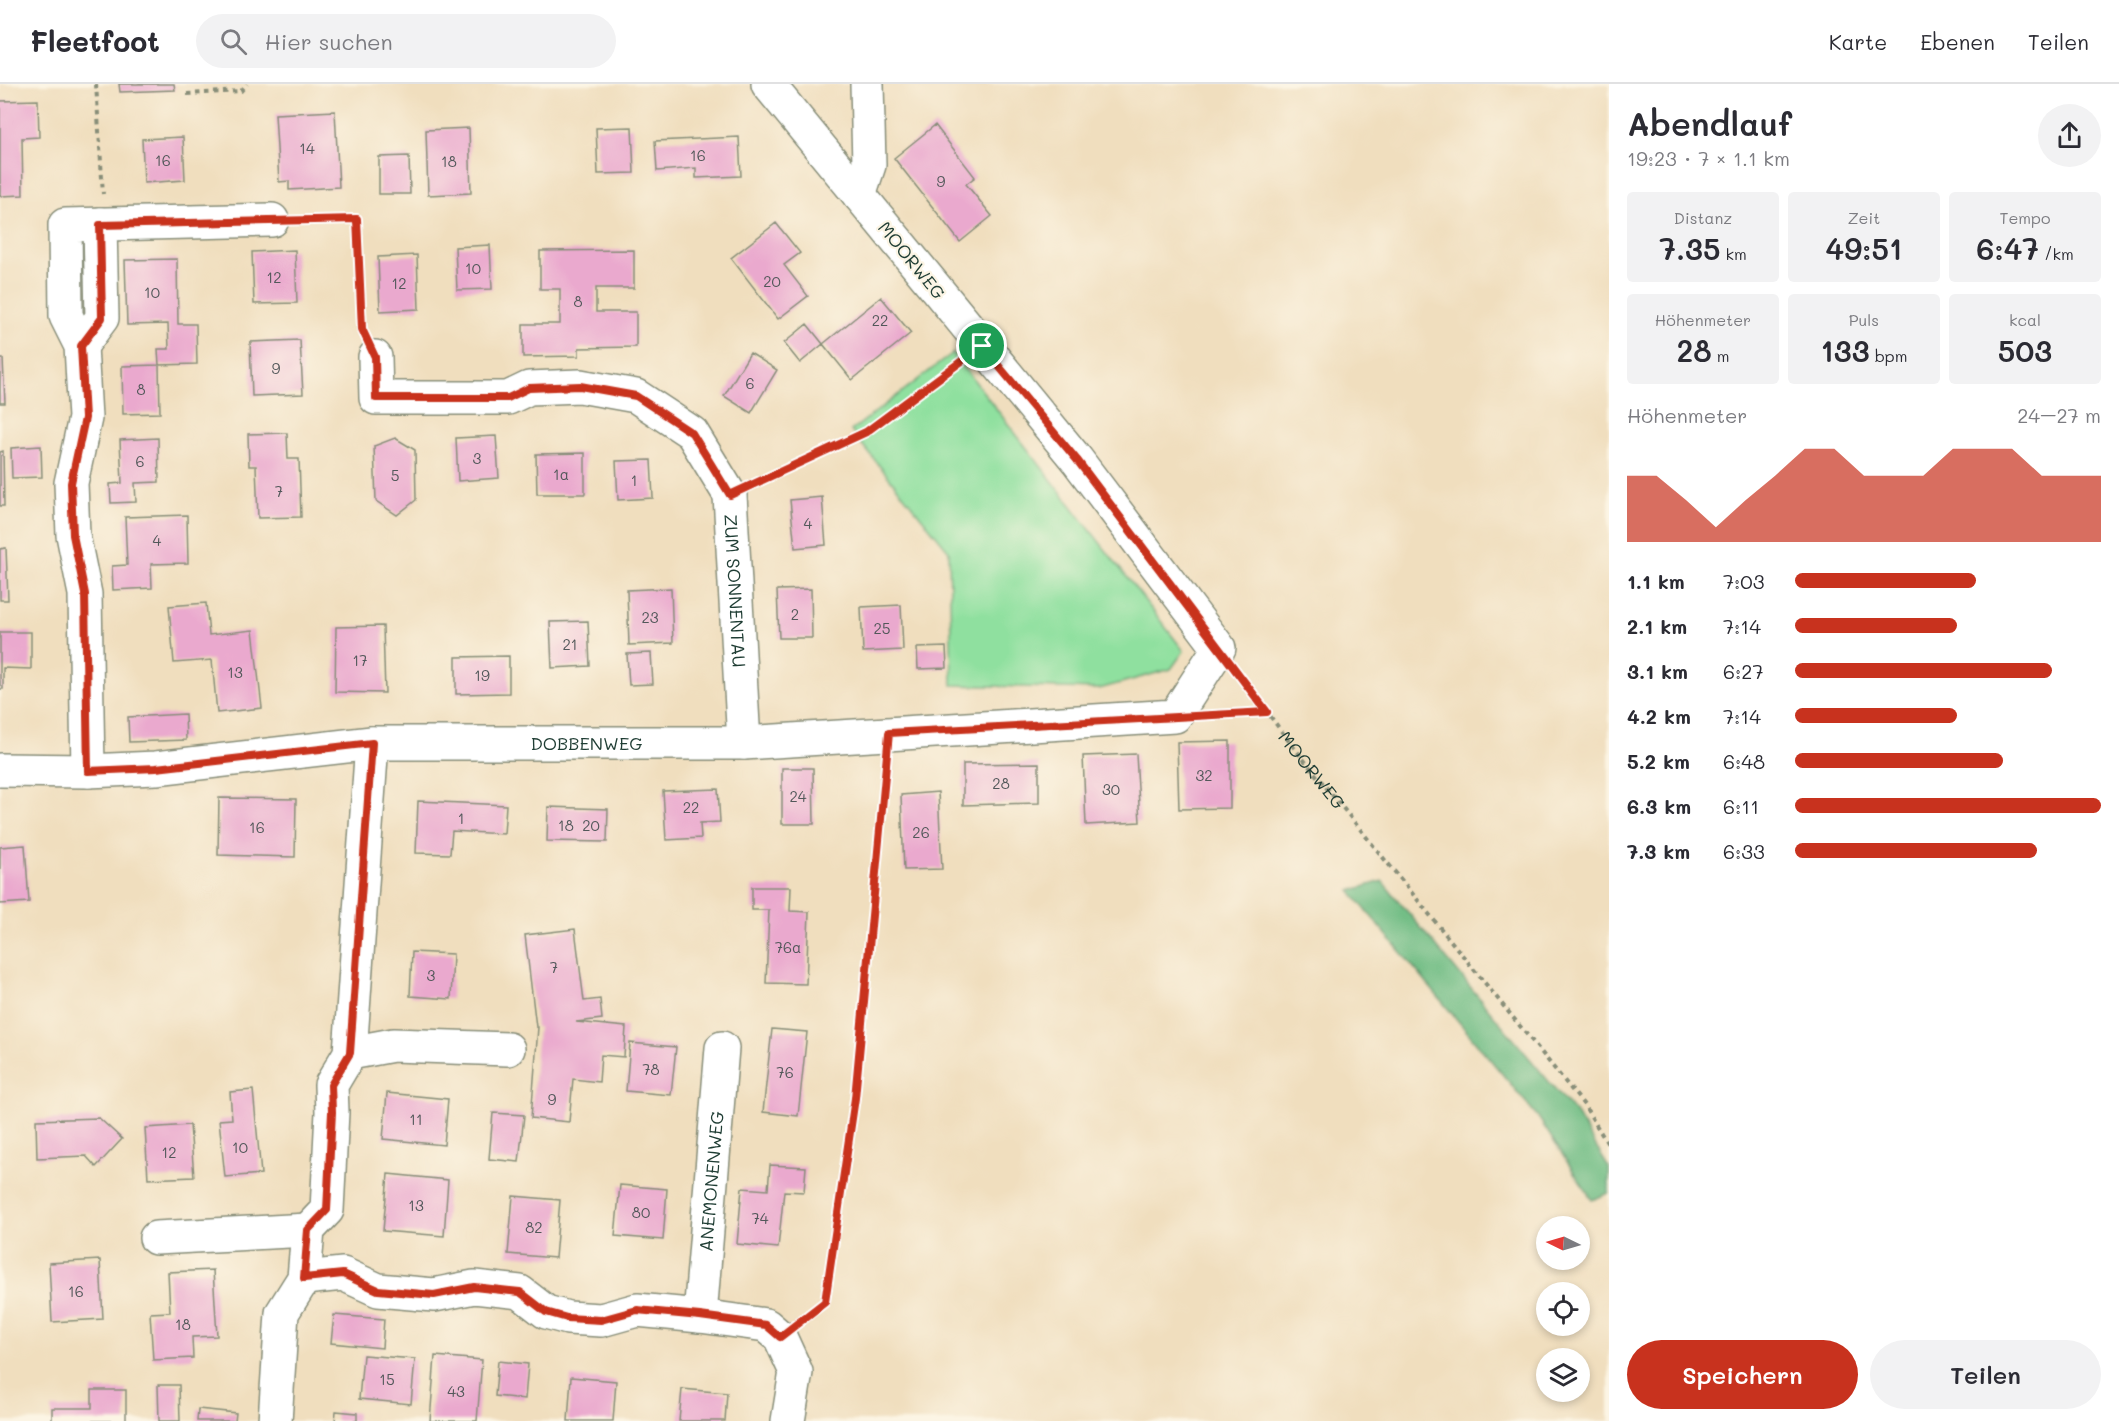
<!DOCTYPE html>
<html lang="de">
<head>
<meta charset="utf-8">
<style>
  :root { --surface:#fff; --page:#f2f2f3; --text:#2b2b33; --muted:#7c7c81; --line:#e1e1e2; --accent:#c8321e }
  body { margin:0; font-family:Mali,sans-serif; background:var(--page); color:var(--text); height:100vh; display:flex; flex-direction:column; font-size:22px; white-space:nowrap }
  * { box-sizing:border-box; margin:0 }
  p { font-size:20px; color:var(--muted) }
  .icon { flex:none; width:33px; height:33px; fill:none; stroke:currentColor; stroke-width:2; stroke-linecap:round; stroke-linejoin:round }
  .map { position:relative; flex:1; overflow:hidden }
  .sheet { display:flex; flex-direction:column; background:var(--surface); width:510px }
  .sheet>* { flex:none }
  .needle { width:39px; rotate:275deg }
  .tools { position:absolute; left:1536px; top:1132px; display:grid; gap:12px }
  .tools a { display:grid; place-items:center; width:54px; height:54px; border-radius:50%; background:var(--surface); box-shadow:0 3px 9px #0003; font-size:30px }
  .pin { position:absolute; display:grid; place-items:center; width:51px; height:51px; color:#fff; margin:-26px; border:3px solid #fff; border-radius:50%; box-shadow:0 2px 6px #0007 }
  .round { display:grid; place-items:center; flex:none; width:63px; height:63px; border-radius:32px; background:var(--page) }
  .head { display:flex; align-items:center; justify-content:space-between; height:102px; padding:0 18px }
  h1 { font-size:33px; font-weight:600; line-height:45px }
  .metrics { display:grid; grid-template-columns:repeat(3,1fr); gap:9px; height:102px; padding:6px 18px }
  .metrics div { display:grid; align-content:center; border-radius:6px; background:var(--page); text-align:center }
  .metrics b { font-size:30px; font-weight:600 }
  .metrics small { font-size:16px; font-weight:400 }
  .metrics p { font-size:16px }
  .chart { height:168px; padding:12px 18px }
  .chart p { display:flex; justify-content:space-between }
  .chart svg { width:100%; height:108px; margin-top:6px; fill:var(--accent); opacity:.7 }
  .cta { display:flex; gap:12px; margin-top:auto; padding:12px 18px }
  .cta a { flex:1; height:69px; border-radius:36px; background:var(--accent); color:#fff; font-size:24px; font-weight:600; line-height:69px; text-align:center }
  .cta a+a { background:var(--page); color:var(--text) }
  ul { padding:0 18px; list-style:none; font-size:20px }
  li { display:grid; grid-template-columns:96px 72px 1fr; align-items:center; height:45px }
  li i { height:15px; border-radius:8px; background:var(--accent) }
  header { display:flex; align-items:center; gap:36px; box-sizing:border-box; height:84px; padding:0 30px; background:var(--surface); border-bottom:2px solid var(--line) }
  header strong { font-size:28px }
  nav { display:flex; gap:33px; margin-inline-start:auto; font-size:21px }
  .search { width:420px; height:54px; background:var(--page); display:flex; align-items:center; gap:15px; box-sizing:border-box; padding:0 21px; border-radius:33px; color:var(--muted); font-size:22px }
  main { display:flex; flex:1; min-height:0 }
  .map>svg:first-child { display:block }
  .green { fill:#8fe09f; stroke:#578e6a; stroke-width:1.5 }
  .forest { fill:#73be86; stroke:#497e5d; stroke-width:1.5 }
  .building { fill:#eaa9ce }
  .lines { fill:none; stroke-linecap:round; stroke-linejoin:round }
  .minor-casing { stroke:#888e79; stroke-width:36 }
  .path { stroke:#888e79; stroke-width:4; stroke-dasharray:4.5 4.5; stroke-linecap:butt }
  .minor { stroke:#fff; stroke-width:33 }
  .route-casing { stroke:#fff; stroke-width:12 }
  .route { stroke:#c8321e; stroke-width:8 }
  .labels { text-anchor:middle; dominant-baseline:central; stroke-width:4.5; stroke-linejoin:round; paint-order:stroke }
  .number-label { font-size:15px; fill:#52585a }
  .street-label { font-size:18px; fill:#1f3d34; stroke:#fcf5e5 }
</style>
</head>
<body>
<header>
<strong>Fleetfoot</strong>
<div class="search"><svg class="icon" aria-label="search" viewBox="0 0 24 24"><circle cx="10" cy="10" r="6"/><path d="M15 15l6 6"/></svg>Hier suchen</div>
<nav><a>Karte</a><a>Ebenen</a><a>Teilen</a></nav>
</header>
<main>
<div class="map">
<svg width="1609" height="1337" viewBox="0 0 1609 1337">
  <rect width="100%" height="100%" fill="#fcf5e5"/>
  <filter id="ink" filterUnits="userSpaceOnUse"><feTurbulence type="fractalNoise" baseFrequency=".0167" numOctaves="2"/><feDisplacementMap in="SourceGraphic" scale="12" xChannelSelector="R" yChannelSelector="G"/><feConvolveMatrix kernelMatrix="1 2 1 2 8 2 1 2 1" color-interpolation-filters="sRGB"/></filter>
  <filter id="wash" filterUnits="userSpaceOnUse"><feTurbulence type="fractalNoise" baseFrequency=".008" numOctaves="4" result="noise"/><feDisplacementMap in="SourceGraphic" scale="24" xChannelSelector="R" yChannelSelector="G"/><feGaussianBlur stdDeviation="1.35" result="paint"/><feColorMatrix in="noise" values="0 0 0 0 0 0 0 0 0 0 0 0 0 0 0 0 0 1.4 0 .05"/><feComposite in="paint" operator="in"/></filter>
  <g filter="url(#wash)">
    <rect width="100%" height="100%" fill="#f0debe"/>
    <path class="green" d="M953,269L1184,567L1171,585L1099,605L952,601L949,467L851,347Z"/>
    <path class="forest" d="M1382,797L1576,1030L1609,1084V1109L1592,1116L1538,1033L1350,807Z"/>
    <g id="blocks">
      <path class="building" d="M119,0H174L175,6L120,8Z
        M38,16L39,53L22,54L23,111L0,112V17Z
        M335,27L339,103L289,106V97L279,98L275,30Z
        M935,41L975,93L966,100L992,132L960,158L894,74Z
        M632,43L634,89L598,90L596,44Z
        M469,44L471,109L428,111L426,46Z
        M183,53L185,96L144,99L142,55Z
        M739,53L741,92L696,94V84L657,87L655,57Z
        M409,72L410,110H379V73Z
        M776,139L800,169L784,181L808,212L778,235L731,174Z
        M490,161L492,205L457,206L455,163Z
        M295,166L297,219L254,220L252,168Z
        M634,166V204H596V228H636V263L579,264V272L523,273V240H560V205H540V167Z
        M417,171L419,225L380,227L378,173Z
        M177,175L178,240H196L197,280L159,281L160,329L123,330L122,282L159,281L158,265H169L168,240L127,241L125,176Z
        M881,213L911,249L852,296L823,260Z
        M807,240L823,260L800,279L784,259Z
        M300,256L303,310L252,312L250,258Z
        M750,269L777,286L751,329L724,312Z
        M0,275H3L5,319H0Z
        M287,349L288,375H299L301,433L258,434L256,382H249L248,350Z
        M496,352L499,394L458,397L456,354Z
        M158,354L159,398L135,399L136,418L111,419L110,400L122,399L120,356Z
        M395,354L415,366L416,416L397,431L376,417L374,362Z
        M41,362L42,393L12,394L11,364Z
        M3,367L4,422H0V368Z
        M585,369V410H537L536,370Z
        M651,376L653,414L618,416L616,377Z
        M822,413L826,461L795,464L790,416Z
        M187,431L188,479L151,480L152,504L113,506L112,482L127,481L125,433Z
        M6,464L8,516H0V465Z
        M671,504L673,559L629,561L627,506Z
        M811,505L812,554H779L777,506Z
        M206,519L209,551L253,546L262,624L217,629L212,576L174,579L169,522Z
        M901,521L903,566L863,568L861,523Z
        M588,537L590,582L552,584L550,538Z
        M383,542L385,609L335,608L336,543Z
        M0,548H31V585L3,584V605H0Z
        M946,563L947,584L918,585L917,564Z
        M651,569L653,600L629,601L627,570Z
        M509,572V609L456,610V573Z
        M185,630L186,656L129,658L128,633Z
        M1230,657V724L1179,725L1177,658Z
        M1136,670L1140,738L1086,741L1083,672Z
        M1039,679V719L963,721V680Z
        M782,684H813L814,740H782Z
        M718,705L720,738L700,739L701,754L666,756L663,707Z
        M938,708L942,785L904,786L901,711Z
        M219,714L296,715L295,773L218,771Z
        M418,717L506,721L504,750L452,747L450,770L416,769Z
        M548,723L608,725L607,758L547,757Z
        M25,761L29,818L0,820V763Z
        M752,803H791L790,827L809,828L806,900L766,899L769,826H752Z
        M575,845L584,917L600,915L602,935L576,938L626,943L624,973L601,971L599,998L573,995L569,1038L531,1034L538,943H536L525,851Z
        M412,868L453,870L451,915L410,912Z
        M772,945L807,948L798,1032L763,1028Z
        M630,959L676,963L671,1011L626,1007Z
        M253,1006L261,1090L225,1093L219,1036L232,1035L230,1008Z
        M387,1009L448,1015L444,1061L383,1055Z
        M493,1029L524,1031L519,1078L489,1075Z
        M99,1034L122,1055L96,1083L86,1072L37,1074L36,1036Z
        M190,1041L194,1093L148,1095L145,1044Z
        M770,1081L806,1083L804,1108L784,1107L778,1164L737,1160L742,1104L768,1106Z
        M388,1090L448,1096L444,1152L383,1147Z
        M620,1101L667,1105L663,1156L615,1152Z
        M513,1112L560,1116L555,1174L508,1170Z
        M100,1176L103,1235L52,1238L49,1179Z
        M213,1186L217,1252L192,1253L193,1274L153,1276L150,1229L170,1228L168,1188Z
        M334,1231L384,1235L382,1264L331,1259Z
        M363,1271L415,1275L411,1320L359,1315Z
        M435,1272L482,1276L477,1337H430Z
        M498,1277L528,1280L525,1315L495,1312Z
        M571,1293L616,1297L613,1337H568Z
        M158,1301H179L180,1337H159Z
        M682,1305L727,1309L725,1337H679Z
        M92,1306H126V1337H52V1324H92Z
        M198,1325L236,1329L235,1337H197Z
        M336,1327L357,1329V1337H335Z"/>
    </g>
  </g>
  <g filter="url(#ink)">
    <use href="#blocks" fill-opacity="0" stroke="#888e79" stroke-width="1.5"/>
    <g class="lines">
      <defs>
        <g id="minor">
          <path d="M859,111L869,81L867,0"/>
          <path d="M81,262L102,234L100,140"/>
          <path id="s2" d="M375,273L376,314H508L529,304L580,302L636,312L692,349L730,411L744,659"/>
          <path id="s3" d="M0,686L88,687L156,684L372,659H744L1175,632L1219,564L1077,376L768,0"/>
          <path d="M88,687L85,510L73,451L71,399L85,334L81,262L66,232L65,141L272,136"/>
          <path d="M350,969L393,961L508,965"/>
          <path d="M156,1154L308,1146"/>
          <path d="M304,1194L343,1190L378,1206L434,1211L474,1203L520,1208L546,1228L568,1234L601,1236L637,1226L700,1232L766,1241L780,1253L796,1288L788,1337"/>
          <path id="s4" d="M700,1232L722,964"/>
          <path d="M275,1337L282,1229L304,1194L308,1146L327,1126L332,1028L331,1001L350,969L372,659"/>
        </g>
      </defs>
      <use href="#minor" class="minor-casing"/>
      <g class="path">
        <path d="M96,0L103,110"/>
        <path d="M187,10L241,7L247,0"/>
        <path d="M300,136L357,135L362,245"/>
        <path d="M758,399L866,348L959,279"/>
        <path id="s1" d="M1238,589L1291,660L1584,1021L1609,1062"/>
        <path d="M1212,631L1267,628"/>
        <path d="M804,1234L825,1218L855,1014L886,680"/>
      </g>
      <use href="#minor" class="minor"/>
    </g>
  </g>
  <g class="lines" filter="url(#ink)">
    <defs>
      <path id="route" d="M357,135L362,245L375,273L376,314H508L529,304L580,302L636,312L692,349L730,411L866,348L982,262L1077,376L1267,628L889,649L855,1014L825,1218L780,1253L766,1241L700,1232L637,1226L601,1236L567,1234L546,1228L520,1208L474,1203L434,1211L378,1206L343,1190L304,1194L308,1146L327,1126L332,1028L331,1001L350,969L372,659L156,684L88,687L85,510L73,451L71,399L85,334L81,262L102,234L100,141Z"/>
    </defs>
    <use href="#route" class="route-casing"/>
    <use href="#route" class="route"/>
  </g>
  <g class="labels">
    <g class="number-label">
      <text x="307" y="64">14</text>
      <text x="698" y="71">16</text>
      <text x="163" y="76">16</text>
      <text x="449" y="77">18</text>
      <text x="941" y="97">9</text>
      <text x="473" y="184">10</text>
      <text x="274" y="193">12</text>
      <text x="772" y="197">20</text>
      <text x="399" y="199">12</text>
      <text x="152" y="208">10</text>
      <text x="578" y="217">8</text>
      <text x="880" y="236">22</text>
      <text x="276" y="284">9</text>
      <text x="750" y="299">6</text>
      <text x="141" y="305">8</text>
      <text x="477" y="374">3</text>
      <text x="140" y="377">6</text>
      <text x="561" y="390">1a</text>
      <text x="395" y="391">5</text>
      <text x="634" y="396">1</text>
      <text x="279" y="407">7</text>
      <text x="808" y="439">4</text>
      <text x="157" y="456">4</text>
      <text x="795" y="530">2</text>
      <text x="650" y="533">23</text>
      <text x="882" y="544">25</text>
      <text x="570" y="560">21</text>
      <text x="360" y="576">17</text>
      <text x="235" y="588">13</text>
      <text x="482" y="591">19</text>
      <text x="1204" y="691">32</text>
      <text x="1001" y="699">28</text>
      <text x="1111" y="705">30</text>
      <text x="798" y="712">24</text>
      <text x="691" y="723">22</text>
      <text x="461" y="734">1</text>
      <text x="566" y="741">18</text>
      <text x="591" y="741">20</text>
      <text x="257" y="743">16</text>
      <text x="921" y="748">26</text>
      <text x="788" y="863">76a</text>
      <text x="554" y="883">7</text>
      <text x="431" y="891">3</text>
      <text x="651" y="985">78</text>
      <text x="785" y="988">76</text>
      <text x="552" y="1015">9</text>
      <text x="416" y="1035">11</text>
      <text x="240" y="1063">10</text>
      <text x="169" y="1068">12</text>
      <text x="416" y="1121">13</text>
      <text x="641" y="1128">80</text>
      <text x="760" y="1134">74</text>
      <text x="534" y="1143">82</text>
      <text x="76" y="1207">16</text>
      <text x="183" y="1240">18</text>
      <text x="387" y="1295">15</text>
      <text x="456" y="1307">43</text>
    </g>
    <g class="street-label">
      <text transform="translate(912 176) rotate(51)">MOORWEG</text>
      <text stroke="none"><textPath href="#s2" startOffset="540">ZUM SONNENTAU</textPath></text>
      <text stroke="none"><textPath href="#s3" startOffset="588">DOBBENWEG</textPath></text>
      <text stroke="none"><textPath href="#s1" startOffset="122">MOORWEG</textPath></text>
      <text stroke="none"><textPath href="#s4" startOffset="135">ANEMONENWEG</textPath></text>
    </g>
  </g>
</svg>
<div class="tools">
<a><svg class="needle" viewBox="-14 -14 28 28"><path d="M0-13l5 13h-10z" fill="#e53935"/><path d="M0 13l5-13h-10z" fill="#7c7c81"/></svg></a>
<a><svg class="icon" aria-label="locate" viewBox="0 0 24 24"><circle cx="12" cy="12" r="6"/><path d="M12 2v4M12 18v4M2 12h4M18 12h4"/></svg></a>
<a><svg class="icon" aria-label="layers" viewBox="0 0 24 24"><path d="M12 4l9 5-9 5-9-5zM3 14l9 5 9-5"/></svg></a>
</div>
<div class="pin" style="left:982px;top:262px;background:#1e9e55"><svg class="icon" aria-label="arrive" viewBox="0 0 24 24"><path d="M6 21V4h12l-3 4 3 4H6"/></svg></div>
</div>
<section class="sheet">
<div class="head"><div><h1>Abendlauf</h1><p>19:23 · 7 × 1.1 km</p></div><a class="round"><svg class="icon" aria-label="share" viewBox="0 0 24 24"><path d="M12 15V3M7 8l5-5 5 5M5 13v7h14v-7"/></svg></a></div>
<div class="metrics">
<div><p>Distanz</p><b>7.35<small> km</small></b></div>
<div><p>Zeit</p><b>49:51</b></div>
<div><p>Tempo</p><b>6:47<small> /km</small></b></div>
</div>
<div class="metrics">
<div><p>Höhenmeter</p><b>28<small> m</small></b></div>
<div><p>Puls</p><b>133<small> bpm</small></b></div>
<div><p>kcal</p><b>503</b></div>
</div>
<div class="chart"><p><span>Höhenmeter</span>24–27 m</p>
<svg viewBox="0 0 160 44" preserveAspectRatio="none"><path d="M0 44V17L10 17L20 27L30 38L40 27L50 17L60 6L70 6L80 17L90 17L100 17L110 6L120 6L130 6L140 17L150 17L160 17V44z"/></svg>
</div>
<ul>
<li><b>1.1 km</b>7:03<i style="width:59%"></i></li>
<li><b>2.1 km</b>7:14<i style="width:53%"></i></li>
<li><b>3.1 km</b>6:27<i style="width:84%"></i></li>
<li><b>4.2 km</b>7:14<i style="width:53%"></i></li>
<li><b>5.2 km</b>6:48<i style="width:68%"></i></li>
<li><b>6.3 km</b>6:11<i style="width:100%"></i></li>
<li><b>7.3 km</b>6:33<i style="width:79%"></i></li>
</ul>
<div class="cta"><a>Speichern</a><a>Teilen</a></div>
</section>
</main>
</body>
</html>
